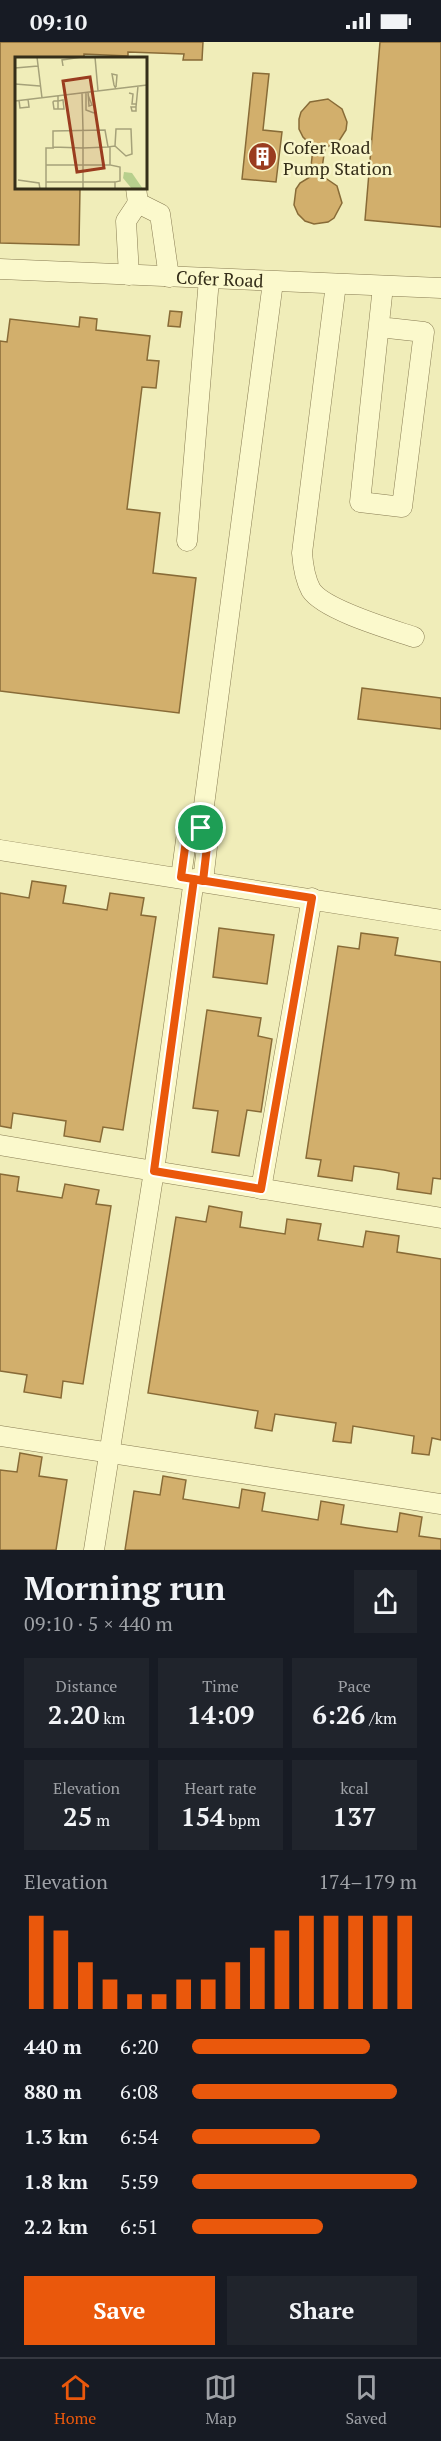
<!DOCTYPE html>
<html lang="en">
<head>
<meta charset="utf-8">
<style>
  :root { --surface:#171b24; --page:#20242c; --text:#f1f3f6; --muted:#9ea1a6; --line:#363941; --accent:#ea580c }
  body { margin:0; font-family:"PT Serif",serif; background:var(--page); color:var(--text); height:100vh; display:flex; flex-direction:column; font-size:22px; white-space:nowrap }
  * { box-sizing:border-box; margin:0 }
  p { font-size:20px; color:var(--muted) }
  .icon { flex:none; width:33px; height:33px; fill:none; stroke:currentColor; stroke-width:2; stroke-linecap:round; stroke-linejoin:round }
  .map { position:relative; height:1508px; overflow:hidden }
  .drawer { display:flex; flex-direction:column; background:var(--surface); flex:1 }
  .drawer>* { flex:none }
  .pin { position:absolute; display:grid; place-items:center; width:51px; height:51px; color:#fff; margin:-26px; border:3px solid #fff; border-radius:50%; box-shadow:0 2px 6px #0007 }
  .round { display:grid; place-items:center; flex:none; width:63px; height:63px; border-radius:0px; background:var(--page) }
  .overview { display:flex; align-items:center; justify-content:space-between; height:102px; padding:0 24px }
  h1 { font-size:33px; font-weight:600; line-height:45px }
  .figures { display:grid; grid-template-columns:repeat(3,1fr); gap:9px; height:102px; padding:6px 24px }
  .figures div { display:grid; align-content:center; border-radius:0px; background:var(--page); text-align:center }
  .figures b { font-size:26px; font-weight:600 }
  .figures small { font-size:16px; font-weight:400 }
  .figures p { font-size:16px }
  .chart { height:168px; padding:12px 24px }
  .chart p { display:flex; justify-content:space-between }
  .chart svg { width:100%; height:108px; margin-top:6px; stroke:var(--accent); stroke-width:6 }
  .button { display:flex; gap:12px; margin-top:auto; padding:12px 24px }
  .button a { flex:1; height:69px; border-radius:0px; background:var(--accent); color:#fff; font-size:24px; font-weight:600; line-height:69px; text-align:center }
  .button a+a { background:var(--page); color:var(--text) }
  ul { padding:0 24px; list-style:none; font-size:20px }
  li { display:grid; grid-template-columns:96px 72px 1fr; align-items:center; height:45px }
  li i { height:15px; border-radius:8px; background:var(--accent) }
  .status { display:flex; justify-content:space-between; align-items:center; height:42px; padding:0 30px; background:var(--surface); direction:ltr }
  .status svg { height:16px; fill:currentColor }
  .dock { display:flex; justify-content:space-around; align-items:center; height:84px; border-top:2px solid var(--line); background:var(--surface); font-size:16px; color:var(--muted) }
  .dock a { display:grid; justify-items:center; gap:3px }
  .dock .selected { color:var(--accent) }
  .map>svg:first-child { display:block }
  .building { fill:#d2af6c; stroke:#886b37; stroke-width:1.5 }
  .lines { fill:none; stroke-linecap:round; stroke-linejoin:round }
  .minor-casing { stroke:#887c53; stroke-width:21 }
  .minor { stroke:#fbf9cc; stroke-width:20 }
  .route-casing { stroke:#fff; stroke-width:12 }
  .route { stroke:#ea580c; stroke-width:8 }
  .labels { text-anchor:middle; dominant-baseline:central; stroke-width:5; stroke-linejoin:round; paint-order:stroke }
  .poi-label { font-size:18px; fill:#352e19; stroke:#f8f5c9; text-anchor:start }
  .street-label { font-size:18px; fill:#352e19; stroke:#f8f5c9 }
  .inset-road { fill:none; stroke:#a5a179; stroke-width:1.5 }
  .view { fill:#9a3c1f; fill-opacity:0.15; stroke:#9a3c1f; stroke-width:3 }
  .inset-edge { fill:none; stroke:#352e19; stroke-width:3 }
</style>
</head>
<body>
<div class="status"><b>09:10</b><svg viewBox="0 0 49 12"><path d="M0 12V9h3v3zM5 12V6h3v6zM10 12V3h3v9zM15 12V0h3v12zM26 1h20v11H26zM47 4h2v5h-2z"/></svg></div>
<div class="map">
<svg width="441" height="1508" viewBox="0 0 441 1508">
  <rect width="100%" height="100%" fill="#f0edb9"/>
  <path class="building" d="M0,0H203L202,18H183L184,12L128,10V14L84,12V16H16V146H80L79,203L0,201Z
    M380,0H441V185L365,178Z
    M253,31L269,32L263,88L282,90L276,140L242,137Z
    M328,57L342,67L347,80L346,88L339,99L325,106L321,133L337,144L342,161L334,176L328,180L314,182L305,179L298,172L294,163L296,147L300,141L310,135L313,105L303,95L299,87V77L301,70L310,60Z
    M170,269L182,270L180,285L168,284Z
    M80,275L97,277L96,288L150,294L147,318L159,319L156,346L142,345L127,467L160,471L153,531L196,536L179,671L0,649V299L7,300L10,277L79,285Z
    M362,646L441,656V687L358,677Z
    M32,839L66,844L63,861L77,863L107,868L110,851L144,856L141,873L156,875L123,1088L103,1085L100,1100L64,1094L66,1079L13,1071L11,1086L0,1084V851L29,856Z
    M219,886L274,893L267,942L213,935Z
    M361,891L398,896L395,913L441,920V1137L433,1136L431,1152L397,1147L399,1131L384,1128L354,1124L352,1139L318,1134L321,1118L306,1116L338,904L359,907Z
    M207,968L261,976L258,994L272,997L261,1070L247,1068L239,1114L212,1110L218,1069L193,1066Z
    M0,1132L19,1135L17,1149L62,1156L65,1142L99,1148L96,1162L111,1164L83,1342L63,1339L61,1356L24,1350L27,1333L0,1329Z
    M209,1164L242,1170L240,1185L285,1192L287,1177L321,1182L318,1198L363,1205L366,1189L399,1194L397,1210L441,1217V1398L432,1396L429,1413L412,1411L414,1394L353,1384L351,1401L333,1399L336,1381L275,1372L272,1389L255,1386L258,1369L148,1351L176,1175L206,1180Z
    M20,1411L42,1415L39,1434L67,1438L56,1508H0V1428L17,1430Z
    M163,1434L186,1438L183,1457L239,1466L242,1447L265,1451L262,1469L318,1478L321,1459L344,1463L341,1482L367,1486L397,1490L400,1471L422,1475L419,1494L441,1497V1508H125L134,1449L160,1453Z"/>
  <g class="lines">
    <defs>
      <g id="minor">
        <path d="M136,146L138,161L160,172L169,235"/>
        <path id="s1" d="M0,227L441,246"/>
        <path d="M129,233L126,179L138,161"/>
        <path d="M336,242L302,511C303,524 305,537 311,548C324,568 390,587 414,595"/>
        <path d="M379,285L424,290L402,465L360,460L383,244"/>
        <path d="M187,499L209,237"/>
        <path d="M0,808L441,878"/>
        <path d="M181,835L187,791L201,786"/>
        <path d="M194,837L154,1129L441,1176"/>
        <path d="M203,839L208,796L201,786L273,240"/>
        <path d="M0,1103L154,1129L94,1508"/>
        <path d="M261,1147L312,856"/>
        <path d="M0,1394L441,1462"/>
      </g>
    </defs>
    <use href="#minor" class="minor-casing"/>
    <use href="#minor" class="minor"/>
  </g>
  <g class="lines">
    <defs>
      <path id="route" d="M201,786L208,796L203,839L194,837L154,1129L261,1147L312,856L181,835L187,791L201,786"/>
    </defs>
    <use href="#route" class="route-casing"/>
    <use href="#route" class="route"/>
  </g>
  <defs>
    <symbol id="building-disc" viewBox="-11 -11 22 22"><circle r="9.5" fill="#9a3c1f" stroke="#f8f5c9"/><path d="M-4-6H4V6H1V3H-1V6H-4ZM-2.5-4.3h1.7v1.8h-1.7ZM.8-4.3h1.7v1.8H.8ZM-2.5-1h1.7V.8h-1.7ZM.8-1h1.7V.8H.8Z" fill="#fff"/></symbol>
  </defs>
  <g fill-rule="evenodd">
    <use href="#building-disc" x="246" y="98" width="33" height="33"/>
  </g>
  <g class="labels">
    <g class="poi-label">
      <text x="283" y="105">Cofer Road<tspan x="283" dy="21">Pump Station</tspan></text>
    </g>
    <g class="street-label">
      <text stroke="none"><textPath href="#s1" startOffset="220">Cofer Road</textPath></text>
    </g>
  </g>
  <g transform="translate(15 15)">
    <rect width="132" height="132" fill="#f0edb9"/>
    <path d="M109,115L117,116L128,132H117L108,121Z" fill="#b7cf8d"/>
    <path class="inset-road" d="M22,0L27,41M80,0L83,34M48,9L47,3L67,0M0,11L23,9M0,27L25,29M101,30L102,18L97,17L99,28L101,32M73,35L74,49L77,48L73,38M67,36L68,73M71,36V53L79,56M114,36L118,37L117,47H121M43,39V52H49L48,43L43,44H39L38,45L39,52H43M4,43L5,51L14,50L13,42M0,44L132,28M121,50V54H117L116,50H121L123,29M68,73V91L93,90M95,90V108L105,110V124L100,125V132M31,108H95M3,123L24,126L25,132M31,125H100M31,132V91H39M68,132V91L38,90V74L90,73L93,90L100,89L111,99L117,97L116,72H101L100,89"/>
    <path class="view" d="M75,20L89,111L62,115L48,24Z"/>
    <rect width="132" height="132" class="inset-edge"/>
  </g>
</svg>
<div class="pin" style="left:201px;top:786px;background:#1e9e55"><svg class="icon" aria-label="arrive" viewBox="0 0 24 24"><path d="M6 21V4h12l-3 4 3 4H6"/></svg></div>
</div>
<section class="drawer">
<div class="overview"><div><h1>Morning run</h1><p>09:10 · 5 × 440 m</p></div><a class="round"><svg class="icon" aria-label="share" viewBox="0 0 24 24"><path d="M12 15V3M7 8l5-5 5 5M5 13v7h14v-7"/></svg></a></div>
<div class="figures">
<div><p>Distance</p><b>2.20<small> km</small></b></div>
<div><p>Time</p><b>14:09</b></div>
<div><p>Pace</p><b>6:26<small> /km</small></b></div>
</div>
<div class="figures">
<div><p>Elevation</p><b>25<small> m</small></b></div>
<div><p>Heart rate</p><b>154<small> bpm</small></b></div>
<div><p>kcal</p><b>137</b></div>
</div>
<div class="chart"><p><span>Elevation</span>174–179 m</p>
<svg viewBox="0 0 160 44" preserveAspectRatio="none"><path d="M5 44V6M15 44V12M25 44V25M35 44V32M45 44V38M55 44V38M65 44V32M75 44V32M85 44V25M95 44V19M105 44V12M115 44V6M125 44V6M135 44V6M145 44V6M155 44V6"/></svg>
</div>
<ul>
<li><b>440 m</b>6:20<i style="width:79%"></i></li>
<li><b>880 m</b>6:08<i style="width:91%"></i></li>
<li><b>1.3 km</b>6:54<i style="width:57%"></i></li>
<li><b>1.8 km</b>5:59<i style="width:100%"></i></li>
<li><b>2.2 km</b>6:51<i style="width:58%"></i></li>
</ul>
<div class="button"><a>Save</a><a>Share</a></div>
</section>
<nav class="dock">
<a class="selected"><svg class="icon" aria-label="home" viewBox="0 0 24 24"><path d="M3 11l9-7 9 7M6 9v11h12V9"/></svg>Home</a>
<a><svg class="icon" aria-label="map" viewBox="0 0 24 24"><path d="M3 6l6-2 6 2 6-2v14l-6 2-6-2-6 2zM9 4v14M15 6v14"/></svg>Map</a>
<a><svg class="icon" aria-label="saved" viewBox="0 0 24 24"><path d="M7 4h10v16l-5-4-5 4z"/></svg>Saved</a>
</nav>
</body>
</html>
